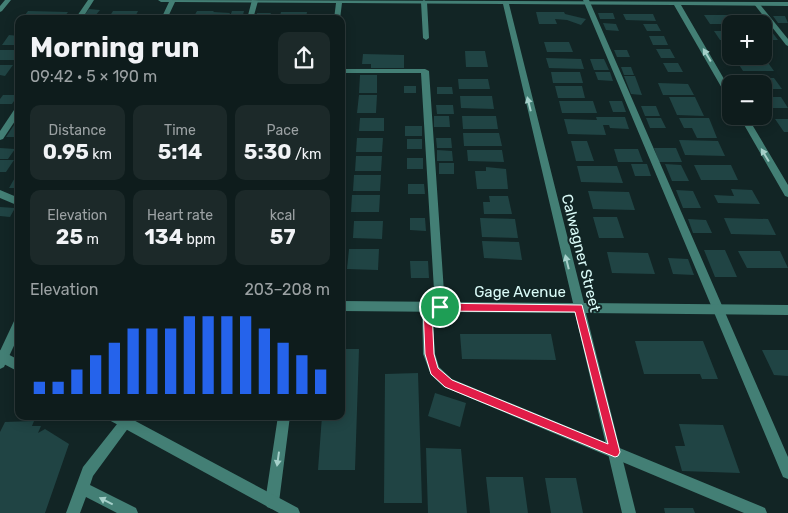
<!DOCTYPE html>
<html lang="en">
<head>
<meta charset="utf-8">
<style>
  :root { --surface:#0e1c1c; --page:#1c2929; --text:#f1f3f6; --muted:#9ba1a3; --line:#2e3a3b; --accent:#2563eb }
  body { margin:0; font-family:Rubik,sans-serif; background:var(--page); color:var(--text); height:100vh; display:flex; flex-direction:column; font-size:19px; white-space:nowrap }
  * { box-sizing:border-box; margin:0 }
  p { font-size:16px; color:var(--muted) }
  .icon { flex:none; width:28px; height:28px; fill:none; stroke:currentColor; stroke-width:2; stroke-linecap:round; stroke-linejoin:round }
  .map { position:relative; flex:1; overflow:hidden }
  .side { position:absolute; left:15px; top:15px; width:330px; height:405px; display:flex; flex-direction:column; background:var(--surface); border-radius:10px; box-shadow:0 2px 12px #0003,0 0 0 1px var(--line) }
  .side>* { flex:none }
  .tools { position:absolute; left:722px; top:15px; display:grid; gap:10px }
  .tools a { display:grid; place-items:center; width:50px; height:50px; border-radius:10px; background:var(--surface); box-shadow:0 2px 12px #0003,0 0 0 1px var(--line); font-size:25px }
  .pin { position:absolute; display:grid; place-items:center; width:42px; height:42px; color:#fff; margin:-21px; border:2px solid #fff; border-radius:50%; box-shadow:0 1px 5px #0007 }
  .round { display:grid; place-items:center; flex:none; width:52px; height:52px; border-radius:10px; background:var(--page) }
  .overview { display:flex; align-items:center; justify-content:space-between; height:85px; padding:0 15px }
  h1 { font-size:28px; font-weight:700; line-height:38px }
  .metrics { display:grid; grid-template-columns:repeat(3,1fr); gap:8px; height:85px; padding:5px 15px }
  .metrics div { display:grid; align-content:center; border-radius:10px; background:var(--page); text-align:center }
  .metrics b { font-size:21px; font-weight:700 }
  .metrics small { font-size:14px; font-weight:400 }
  .metrics p { font-size:14px }
  .chart { height:140px; padding:10px 15px }
  .chart p { display:flex; justify-content:space-between }
  .chart svg { width:100%; height:90px; margin-top:5px; stroke:var(--accent); stroke-width:6 }
  .map>svg:first-child { display:block }
  .building { fill:#204444 }
  .lines { fill:none; stroke-linecap:round; stroke-linejoin:round }
  .service { fill:#437f75; fill-rule:evenodd }
  .minor { fill:#437f75; fill-rule:evenodd }
  .tertiary { fill:#437f75; fill-rule:evenodd }
  .oneway { fill:#a5d0ca }
  .route { fill:#e11d48; stroke:#fff; fill-rule:evenodd }
  .labels { text-anchor:middle; dominant-baseline:central; stroke-width:4; stroke-linejoin:round; paint-order:stroke }
  .street-label { font-size:15px; fill:#dafbf8; stroke:#122525 }
</style>
</head>
<body>
<div class="map">
<svg width="788" height="513" viewBox="0 0 788 513">
  <rect width="100%" height="100%" fill="#122525"/>
  <path class="building" d="M89,9L100,10L95,16H84Z
    M28,11L68,12L63,19L49,17L48,19H22Z
    M113,11H138L134,19H108Z
    M197,11H214L213,12L230,13L227,19L193,18Z
    M232,11H244L242,19H229Z
    M281,12H307L306,19H279Z
    M536,12H564L565,14L586,19L581,25L567,20L555,19L557,24H539Z
    M257,13H271L269,19H255Z
    M598,13H613L615,19H600Z
    M623,14H653L656,21L626,20Z
    M704,15H732L738,24H710Z
    M773,16H785L788,23H778Z
    M747,17H762L768,24H752Z
    M603,23L616,24L619,31L606,30Z
    M643,24H657L661,31H647Z
    M714,31H731V40H720Z
    M764,32H772L778,40H766Z
    M9,35L19,36V45H2Z
    M649,36H664L668,45H653Z
    M544,42H569L573,52H547Z
    M656,49H670L675,58H661Z
    M0,50H19V57L16,60H0Z
    M614,50H627L630,57H617Z
    M465,51H485L488,67H466Z
    M363,54L404,55V68H371V64H362Z
    M546,58L581,59L584,69L549,68Z
    M590,59H604L609,70H594Z
    M736,60H766L774,71H743Z
    M663,63H678L683,72H668Z
    M0,65H13L5,76L0,75Z
    M621,67H631L634,75H624Z
    M551,72H580L583,83H553Z
    M595,72H610L613,81L598,80Z
    M360,75H377V93H359Z
    M624,76H635L642,95L631,94Z
    M748,78H774L782,89H764V84H751Z
    M458,79H488L490,89H459Z
    M658,83L688,84L694,95H663Z
    M404,86H416V93H404Z
    M555,86H582L585,98H558Z
    M437,87H452L453,94H437Z
    M3,95H18L12,104H0V99Z
    M359,95H377L376,113H357Z
    M460,96H492L494,109L461,108Z
    M669,97H695L704,116L677,115Z
    M764,97H781L788,108H764Z
    M559,101H593L597,113H562Z
    M609,101H622L626,112H613Z
    M436,105H453L454,114H437Z
    M641,106H656L660,116H645Z
    M434,116H449L450,127H434Z
    M462,116H496L498,129H463Z
    M596,117H625L629,129L610,128L609,125H603L606,135L568,134L564,119L597,120Z
    M360,118H384V131H359Z
    M646,118H661L666,128H650Z
    M679,118H709L717,138H697L692,128H684Z
    M775,119H788V132H784Z
    M14,125H19V137H6Z
    M405,126H422V136H405Z
    M463,133H499L502,146H464Z
    M357,138H383L382,152H356Z
    M436,138H451L452,148H437Z
    M407,139H422V149H407Z
    M679,140L718,141L725,156L685,155Z
    M571,141H587L594,161H576Z
    M0,148L15,149L8,159H0Z
    M654,148H676L682,162H659Z
    M614,149H638L643,162H618Z
    M437,150L452,151L453,161H437Z
    M467,150H502L504,162L468,161Z
    M356,156H382L381,171H355Z
    M407,158H423V169H407Z
    M0,160H14L6,172H0Z
    M439,163H454V174H439Z
    M631,164H647L651,176H635Z
    M665,164L681,165L689,181H672Z
    M694,165H731L738,180H701Z
    M577,166H617L623,183L581,182Z
    M486,167L506,169L508,189H477L475,171H486Z
    M17,174H19V188H9Z
    M354,175H381L380,191H353Z
    M408,184H424L425,194H408Z
    M731,189L752,190L760,204L718,203L714,195L734,196Z
    M676,190L693,191L701,208H683Z
    M588,191L629,192L635,210L593,209Z
    M352,195H380L379,212H351Z
    M489,196H508L512,214H484L483,202H490Z
    M0,207L15,208L10,217L0,216Z
    M593,217H617L624,238H599Z
    M410,218H425L426,231L410,230Z
    M480,218L515,219L518,238L482,237Z
    M724,218L768,219L776,235L731,234Z
    M688,219L706,220L712,233H693Z
    M354,221H383L382,239L353,238Z
    M482,241L519,242L522,260L484,258Z
    M349,249H379L378,270L347,269Z
    M704,250H725L737,277H715Z
    M738,251H780L788,268H747Z
    M607,252L648,253L655,274L612,273Z
    M668,258L688,259L694,275L673,274Z
    M410,261H428L429,278H411Z
    M460,334H551L556,360L462,359Z
    M635,341H703L718,379H702L700,374H644Z
    M341,349H359L355,470H318L322,416H341Z
    M762,350H788V376L774,375Z
    M418,373L422,503H384L385,374Z
    M435,393L466,403L460,427L428,416Z
    M34,421L32,426H41L38,433L45,429L69,444L45,513H0V432L5,422Z
    M679,424L723,425L740,473L682,471L675,446H685Z
    M426,448L461,449L467,513H428Z
    M486,477H523L528,513H490Z
    M545,478H576L583,513H551Z
    M664,508H693L695,513H665Z"/>
  <g class="lines">
    <path class="service" d="M88,0H94L82,19H75Z
      M252,0L258,1L253,19H247Z
      M424,0L427,2L429,38L426,40L423,38L421,2Z
      M583,0H589L788,457V479L783,477Z
      M754,2H758L788,39V46L786,45L754,4Z
      M341,69H425L429,71L445,307L444,310L440,312L436,310L435,307L421,73H341Z
      M19,106V115L3,139L0,140V131L16,107Z
      M0,190L19,198V206L0,198Z
      M427,302L431,304L432,307L435,354L439,367L452,379L765,508L767,513H744L444,387L431,375L423,354L422,307L423,304Z
      M125,417L129,419L131,423L129,427L93,476L90,485L136,508L138,513H117L86,497L80,513H66L83,467L121,419Z"/>
    <path class="minor" d="M5,0H11L2,11L0,12V6Z
      M158,0L788,2V6L681,5L731,91V100L727,97L674,5L509,4L584,303L788,305V315L586,313L636,513H622L575,313L341,311V301L573,303L503,4L342,3L340,19H334L336,3L175,2L167,19H161L169,2H161Z
      M739,116H747L788,185V197L785,196Z
      M19,318V335L4,367L0,369V351L15,319Z
      M278,416H290L279,502L277,507L272,509L267,507L265,502Z"/>
    <path class="tertiary" d="M0,350L19,360V372L0,362Z
      M107,416H126L298,508L300,513H279L109,420Z"/>
  </g>
  <defs><path id="oneway-solid" d="M-6-.8H1V-3.2L6.5 0L1 3.2V.8H-6Z" transform="scale(1.25)"/></defs>
  <g class="oneway">
    <use href="#oneway-solid" transform="translate(707 55) rotate(-121)"/>
    <use href="#oneway-solid" transform="translate(529 104) rotate(-104)"/>
    <use href="#oneway-solid" transform="translate(765 155) rotate(-121)"/>
    <use href="#oneway-solid" transform="translate(567 262) rotate(-104)"/>
    <use href="#oneway-solid" transform="translate(278 459) rotate(98)"/>
    <use href="#oneway-solid" transform="translate(106 501) rotate(-153)"/>
  </g>
  <path class="route" d="M427,303L582,305L620,452L618,456L615,457L445,387L431,374L425,354L423,307ZM432,311L575,312L608,444L452,380L438,368L434,354Z"/>
  <g class="labels">
    <g class="street-label">
      <text transform="translate(581 253) rotate(76)">Calwagner Street</text>
      <text x="520" y="292">Gage Avenue</text>
    </g>
  </g>
</svg>
<div class="tools">
<a>+</a>
<a>−</a>
</div>
<div class="pin" style="left:440px;top:307px;background:#1e9e55"><svg class="icon" aria-label="arrive" viewBox="0 0 24 24"><path d="M6 21V4h12l-3 4 3 4H6"/></svg></div>
<section class="side">
<div class="overview"><div><h1>Morning run</h1><p>09:42 · 5 × 190 m</p></div><a class="round"><svg class="icon" aria-label="share" viewBox="0 0 24 24"><path d="M12 15V3M7 8l5-5 5 5M5 13v7h14v-7"/></svg></a></div>
<div class="metrics">
<div><p>Distance</p><b>0.95<small> km</small></b></div>
<div><p>Time</p><b>5:14</b></div>
<div><p>Pace</p><b>5:30<small> /km</small></b></div>
</div>
<div class="metrics">
<div><p>Elevation</p><b>25<small> m</small></b></div>
<div><p>Heart rate</p><b>134<small> bpm</small></b></div>
<div><p>kcal</p><b>57</b></div>
</div>
<div class="chart"><p><span>Elevation</span>203–208 m</p>
<svg viewBox="0 0 160 44" preserveAspectRatio="none"><path d="M5 44V38M15 44V38M25 44V32M35 44V25M45 44V19M55 44V12M65 44V12M75 44V12M85 44V6M95 44V6M105 44V6M115 44V6M125 44V12M135 44V19M145 44V25M155 44V32"/></svg>
</div>
</section>
</div>
</body>
</html>
